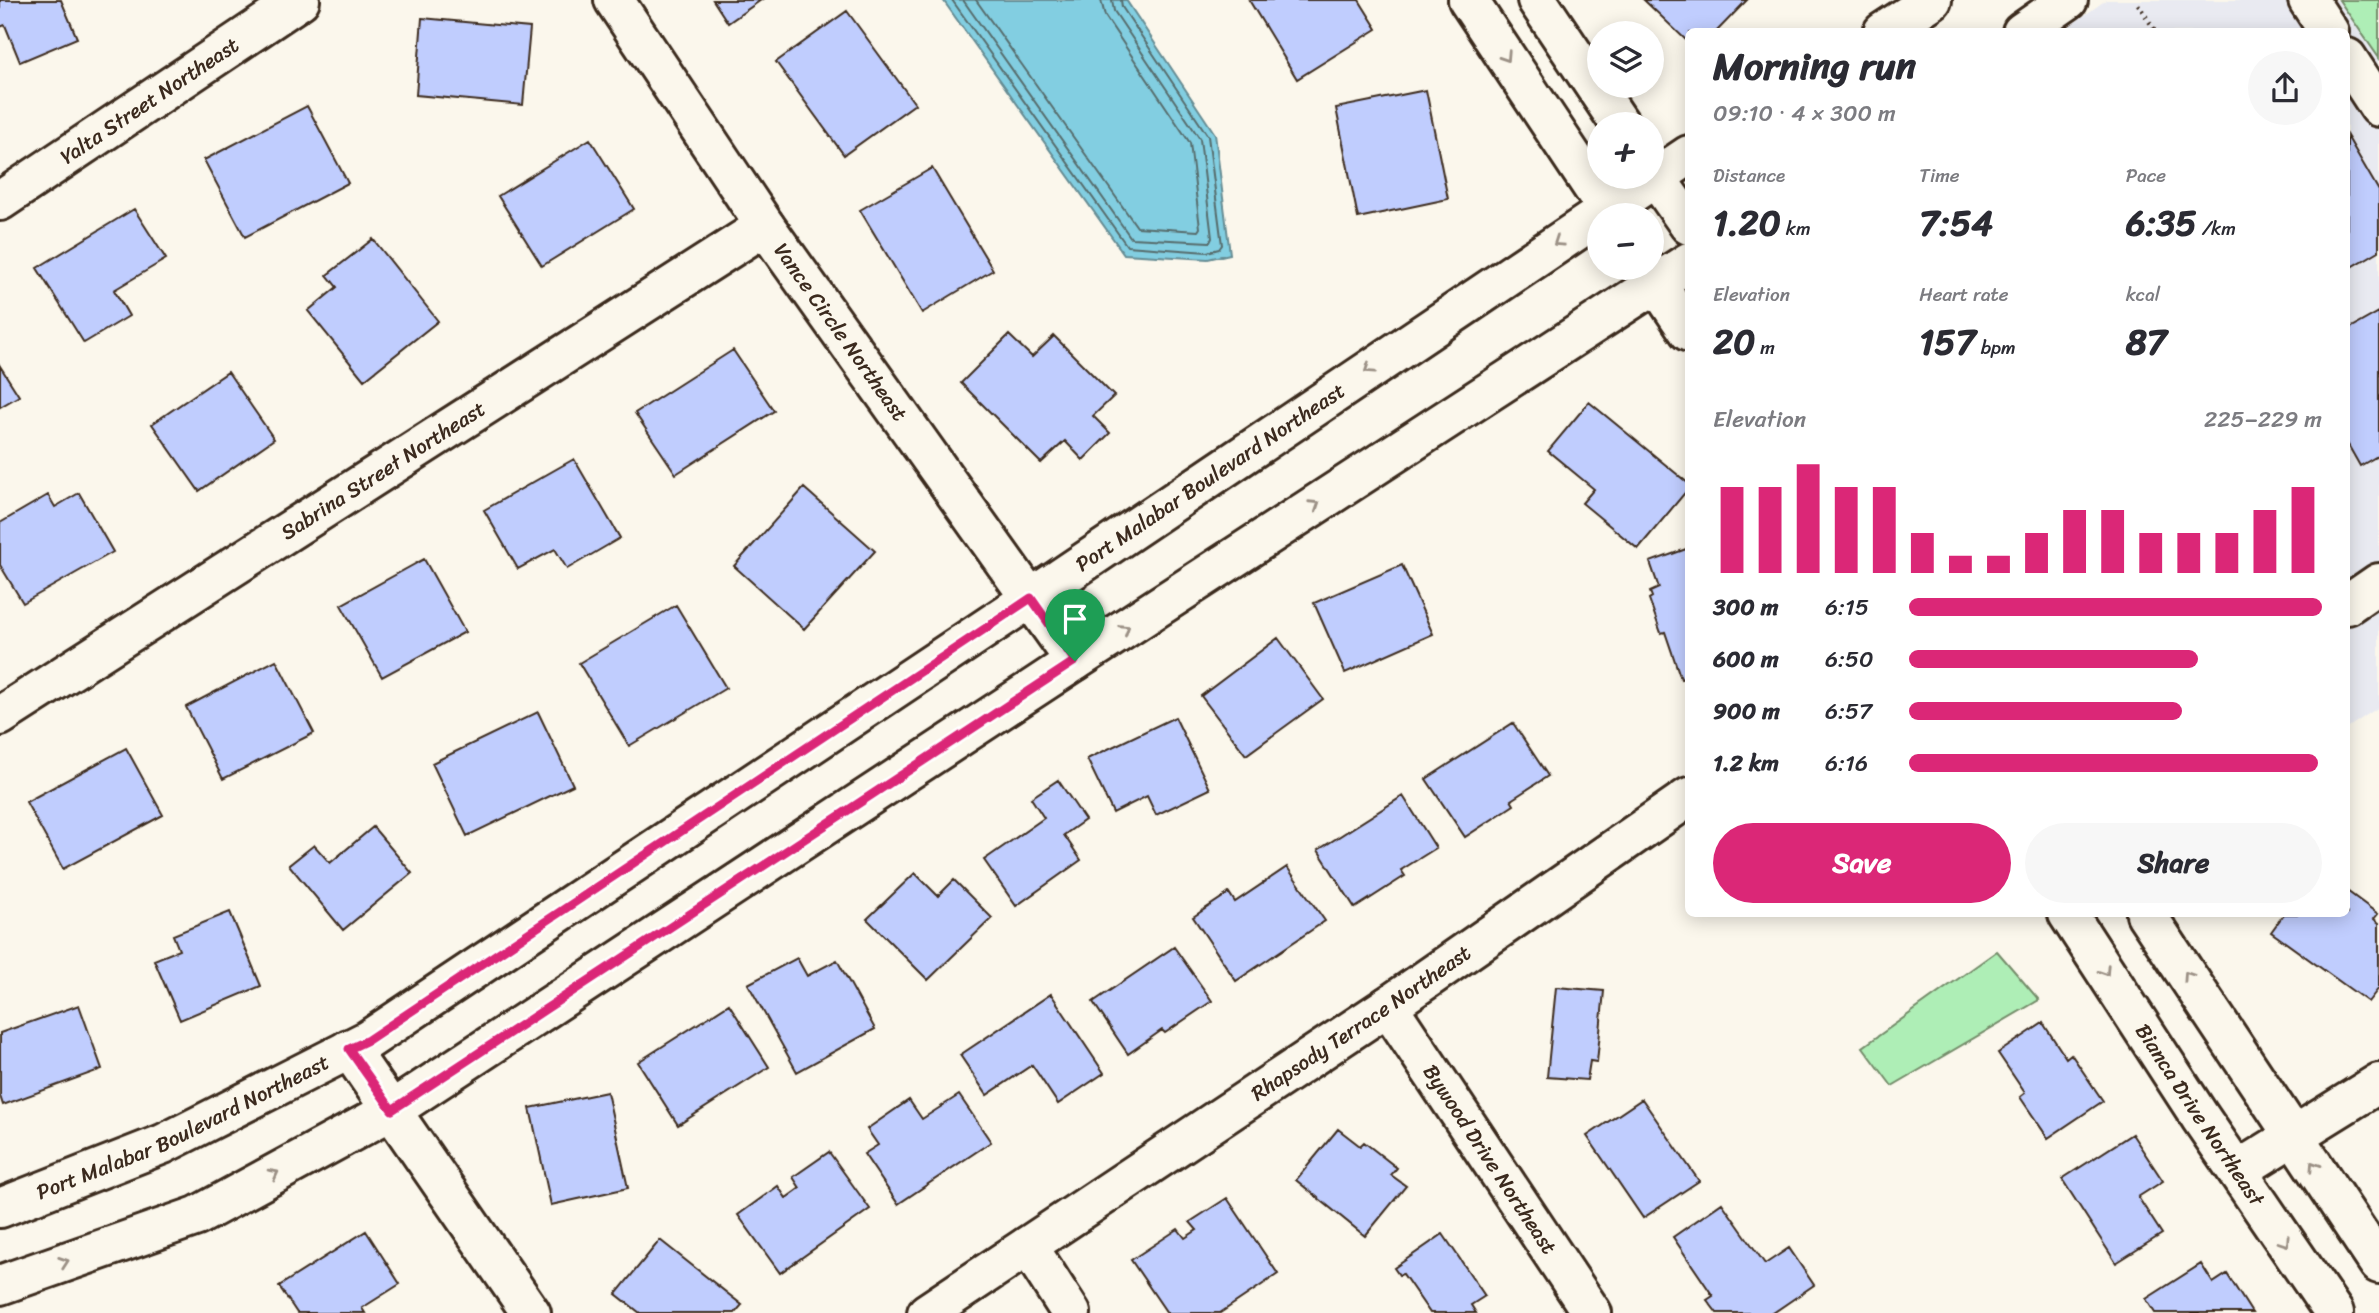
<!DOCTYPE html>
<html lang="en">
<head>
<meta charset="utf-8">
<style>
  :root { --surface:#fff; --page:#f7f7f7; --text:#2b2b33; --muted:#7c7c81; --accent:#db2777 }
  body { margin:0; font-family:Sriracha,sans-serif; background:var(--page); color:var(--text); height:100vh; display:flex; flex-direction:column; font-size:26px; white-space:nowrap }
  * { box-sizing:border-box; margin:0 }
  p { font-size:23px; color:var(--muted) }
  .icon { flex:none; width:38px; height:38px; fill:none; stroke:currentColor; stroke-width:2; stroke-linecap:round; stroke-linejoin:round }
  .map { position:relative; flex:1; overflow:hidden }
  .details { position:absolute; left:1685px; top:28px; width:665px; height:889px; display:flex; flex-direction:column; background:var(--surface); border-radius:10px; box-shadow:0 4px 18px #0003 }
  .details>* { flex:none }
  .tools { position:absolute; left:1587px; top:21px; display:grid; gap:14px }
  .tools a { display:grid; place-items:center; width:77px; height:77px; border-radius:50%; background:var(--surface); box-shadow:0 4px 18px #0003; font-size:35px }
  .pin { position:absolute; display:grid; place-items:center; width:60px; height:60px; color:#fff; margin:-72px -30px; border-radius:50% 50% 50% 0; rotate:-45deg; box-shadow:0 0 7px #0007 }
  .pin .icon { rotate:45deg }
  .round { display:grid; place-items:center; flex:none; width:74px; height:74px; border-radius:37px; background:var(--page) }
  .headline { display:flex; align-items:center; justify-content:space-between; height:119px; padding:0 28px }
  h1 { font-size:38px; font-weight:700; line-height:52px }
  .metrics { display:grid; grid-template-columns:repeat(3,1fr); gap:10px; height:119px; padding:7px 28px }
  .metrics div { display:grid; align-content:center }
  .metrics b { font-size:35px; font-weight:700 }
  .metrics small { font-size:19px; font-weight:400 }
  .metrics p { font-size:19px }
  .chart { height:196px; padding:14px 28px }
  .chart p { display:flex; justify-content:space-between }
  .chart svg { width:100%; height:126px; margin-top:7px; stroke:var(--accent); stroke-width:6 }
  .action { display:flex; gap:14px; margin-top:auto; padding:14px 28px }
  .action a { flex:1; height:80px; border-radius:42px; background:var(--accent); color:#fff; font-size:28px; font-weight:700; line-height:80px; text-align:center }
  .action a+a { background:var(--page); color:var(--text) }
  ul { padding:0 28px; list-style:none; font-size:23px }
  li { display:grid; grid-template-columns:112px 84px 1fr; align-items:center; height:52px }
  li i { height:18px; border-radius:9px; background:var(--accent) }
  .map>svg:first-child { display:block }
  .built { fill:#e9eaf1 }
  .green { fill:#aeeeb6; stroke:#748c6a; stroke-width:2 }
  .water { fill:#82cee1; stroke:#668c93; stroke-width:2 }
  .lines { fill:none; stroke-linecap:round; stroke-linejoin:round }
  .shore { stroke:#576c6c; stroke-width:2 }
  .building { fill:#c0cdfe; stroke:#3b2a1e; stroke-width:2 }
  .minor-casing { stroke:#3b2a1e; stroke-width:44 }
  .path { stroke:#3b2a1e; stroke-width:4.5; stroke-dasharray:2 5; stroke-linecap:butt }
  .minor { stroke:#fbf7ec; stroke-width:38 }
  .oneway { stroke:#9b9085 }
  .route-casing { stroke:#fff; stroke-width:14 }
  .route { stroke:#db2777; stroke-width:9 }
  .labels { text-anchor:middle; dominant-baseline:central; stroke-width:6; stroke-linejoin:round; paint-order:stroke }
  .street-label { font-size:21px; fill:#3b2a1e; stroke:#fbf7ec }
</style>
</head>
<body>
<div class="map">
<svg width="2379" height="1313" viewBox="0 0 2379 1313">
  <rect width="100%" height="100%" fill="#fbf7ec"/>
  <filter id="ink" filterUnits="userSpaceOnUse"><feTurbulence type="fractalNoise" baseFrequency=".0143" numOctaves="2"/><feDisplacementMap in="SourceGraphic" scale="14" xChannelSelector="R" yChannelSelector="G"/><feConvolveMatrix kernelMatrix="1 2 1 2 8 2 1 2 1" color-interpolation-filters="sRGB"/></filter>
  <g filter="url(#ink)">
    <path class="built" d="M2106,0H2379V707L2347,728V32H2061Z"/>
    <path class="green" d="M2339,0H2379V58Z
      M1997,951L2039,1000L1892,1086L1863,1047Z"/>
    <path class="water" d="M943,0H1126L1215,134L1230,254L1208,259L1124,254Z"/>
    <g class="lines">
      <path class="shore" d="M952,0L1127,246L1207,252L1219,249L1222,245L1208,136L1122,7L1121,0
        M963,0L1131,238L1210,242L1212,238L1200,139L1114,11L1112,0
        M976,0L1137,227L1198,231L1200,228L1190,143L1105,16L1101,0"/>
    </g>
    <path class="building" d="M0,0H61L77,38L20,62L5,25L0,27Z
      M713,0H761L728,23Z
      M1249,0H1359L1377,29L1297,79Z
      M1644,0H1747L1716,32H1689V43Z
      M847,11L915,104L844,155L776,62Z
      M422,18L530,28L523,105L416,95Z
      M1426,90L1448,199L1358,218L1336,108Z
      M307,106L348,183L245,237L204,160Z
      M2347,136L2379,191V251L2347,270Z
      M590,139L634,209L542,266L498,196Z
      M932,168L993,270L922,313L860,210Z
      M134,209L166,259L114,290L129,316L84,343L37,268Z
      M373,239L438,321L364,380L308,311L337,287L327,275Z
      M2379,312V455L2360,466L2347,443V330Z
      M1009,335L1032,357L1054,336L1114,396L1093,416L1110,433L1083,460L1065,441L1041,463L961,383Z
      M733,350L774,411L676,474L635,413Z
      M0,366L19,396L0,407Z
      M228,372L274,439L199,491L152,424Z
      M1589,402L1689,484V488L1638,549L1582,503L1594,489L1548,451Z
      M574,459L620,538L567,569L555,549L518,569L484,510Z
      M804,488L875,551L804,629L734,566Z
      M79,493L113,552L23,603L0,565V523L48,495L55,507Z
      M1689,548V677L1681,679L1665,632L1661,633L1649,599L1652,597L1650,592L1659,588L1650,562Z
      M424,559L465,632L382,677L341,605Z
      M1402,565L1433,634L1345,673L1314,603Z
      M676,605L726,688L629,746L579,663Z
      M1278,638L1323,699L1246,755L1201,696Z
      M276,660L314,733L223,779L186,707Z
      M538,712L573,785L467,836L432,763Z
      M1175,717L1210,789L1156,815L1147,796L1113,813L1087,759Z
      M1513,723L1548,776L1511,800L1514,805L1465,837L1426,779Z
      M126,748L163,815L63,869L26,802Z
      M1058,780L1085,820L1064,835L1081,860L1016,906L984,860L1044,818L1031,798Z
      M1403,796L1436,848L1401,870L1405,876L1355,908L1318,850Z
      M373,827L412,873L343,930L289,865L314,845L330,863Z
      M1287,867L1325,921L1236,981L1193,917L1229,893L1235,902Z
      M915,873L938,896L954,880L992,918L928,980L867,919Z
      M2347,891L2378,914L2374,919L2379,923V988L2368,1002L2271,932L2284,914H2347Z
      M230,912L261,986L180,1020L154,960L179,950L173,935Z
      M1174,947L1212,1001L1165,1033L1162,1030L1128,1054L1093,1002Z
      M797,958L807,976L837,960L875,1029L797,1072L748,984Z
      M1556,987L1604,991L1597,1062L1590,1061L1587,1080L1547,1077Z
      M1051,994L1104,1073L1058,1104L1032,1065L987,1095L960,1055Z
      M729,1004L769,1067L678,1125L638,1062Z
      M79,1005L102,1069L3,1105L0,1096V1033Z
      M2043,1023L2066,1058L2071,1054L2103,1101L2048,1138L2020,1097L2025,1093L1998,1053Z
      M607,1092L628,1188L551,1205L530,1108Z
      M959,1095L991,1142L898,1204L864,1154L878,1145L867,1129L909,1100L922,1119Z
      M1642,1099L1699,1181L1643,1218L1587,1136Z
      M1338,1129L1360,1146L1364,1142L1397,1168L1391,1175L1406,1186L1365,1236L1296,1180Z
      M2132,1134L2163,1181L2138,1197L2162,1234L2116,1263L2062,1179Z
      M829,1152L870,1209L780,1273L738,1215L778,1186L786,1198L800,1188L793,1177Z
      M1227,1198L1278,1274L1220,1313H1167L1131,1260L1178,1229L1185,1238L1197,1230L1190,1222Z
      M1722,1203L1765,1264L1789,1248L1814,1285L1773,1313H1717L1707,1300L1713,1296L1673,1237Z
      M366,1231L400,1284L362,1308L365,1313H297L279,1286Z
      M1443,1234L1485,1296L1471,1305L1476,1313H1430L1403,1274L1399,1275L1394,1268Z
      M660,1240L742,1305L735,1313H640L616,1294Z
      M2201,1264L2213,1283L2227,1274L2252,1313H2155L2146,1299Z"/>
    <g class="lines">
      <defs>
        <g id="minor">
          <path id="s1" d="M614,0L765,226L1075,661"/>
          <path d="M1468,0L1611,215"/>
          <path d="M1537,0L1620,124"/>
          <path d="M2308,0L2329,32"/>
          <path d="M1883,32L1932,0"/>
          <path d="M2022,32L2068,0"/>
          <path d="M2347,58L2379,107"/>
          <path d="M1652,172L1689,225"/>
          <path id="s2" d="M0,201L300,0"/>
          <path d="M1646,268L1689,332"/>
          <path d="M2347,605L2379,583"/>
          <path id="s3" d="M0,716L765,226"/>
          <path id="s4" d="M2068,914L2200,1117L2334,1313"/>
          <path d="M2146,914L2379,1264"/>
          <path id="s5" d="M1388,1006L1592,1313"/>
          <path d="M349,1049L531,1313"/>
          <path d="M2237,1171L2379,1083"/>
          <path id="s6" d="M0,1208L163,1144L368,1040L1031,598L1689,155"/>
          <path d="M1028,1246L1071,1313"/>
          <path d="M0,1285L197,1216L392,1110L1075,661L1689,262"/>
          <path id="s7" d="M927,1313L1388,1006L1689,797"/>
        </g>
      </defs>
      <use href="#minor" class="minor-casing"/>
      <path class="path" d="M2138,4L2156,32"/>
      <use href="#minor" class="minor"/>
    </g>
    <defs><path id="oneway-chevron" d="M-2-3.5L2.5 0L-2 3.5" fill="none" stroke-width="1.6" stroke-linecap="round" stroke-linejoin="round" transform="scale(1.75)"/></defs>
    <g class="oneway">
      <use href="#oneway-chevron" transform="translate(1506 57) rotate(57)"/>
      <use href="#oneway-chevron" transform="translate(1558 242) rotate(146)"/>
      <use href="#oneway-chevron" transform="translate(1369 369) rotate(146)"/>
      <use href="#oneway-chevron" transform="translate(1315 505) rotate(-33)"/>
      <use href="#oneway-chevron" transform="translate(1125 629) rotate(-33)"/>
      <use href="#oneway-chevron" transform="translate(2105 971) rotate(57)"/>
      <use href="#oneway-chevron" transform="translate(2188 976) rotate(-124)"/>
      <use href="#oneway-chevron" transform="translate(2314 1166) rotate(-123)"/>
      <use href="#oneway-chevron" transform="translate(274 1174) rotate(-28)"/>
      <use href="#oneway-chevron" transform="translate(2285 1242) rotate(56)"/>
      <use href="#oneway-chevron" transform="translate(64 1262) rotate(-19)"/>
    </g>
  </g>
  <g class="lines" filter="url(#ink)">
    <defs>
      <path id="route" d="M1031,598L1075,661L392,1110L349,1049L368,1040Z"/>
    </defs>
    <use href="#route" class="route-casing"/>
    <use href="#route" class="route"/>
  </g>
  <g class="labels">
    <g class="street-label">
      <text stroke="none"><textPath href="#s2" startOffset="180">Yalta Street Northeast</textPath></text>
      <text stroke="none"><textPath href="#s1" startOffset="402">Vance Circle Northeast</textPath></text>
      <text stroke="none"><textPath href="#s3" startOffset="455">Sabrina Street Northeast</textPath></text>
      <text stroke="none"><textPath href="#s6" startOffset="1418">Port Malabar Boulevard Northeast</textPath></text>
      <text stroke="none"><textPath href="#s7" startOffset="522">Rhapsody Terrace Northeast</textPath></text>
      <text stroke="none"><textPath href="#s4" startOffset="240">Bianca Drive Northeast</textPath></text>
      <text stroke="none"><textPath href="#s6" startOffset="200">Port Malabar Boulevard Northeast</textPath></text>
      <text stroke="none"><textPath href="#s5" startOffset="184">Bywood Drive Northeast</textPath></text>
    </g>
  </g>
</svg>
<div class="tools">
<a><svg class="icon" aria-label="layers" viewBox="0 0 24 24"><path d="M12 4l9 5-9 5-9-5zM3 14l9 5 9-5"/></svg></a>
<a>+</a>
<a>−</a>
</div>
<div class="pin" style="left:1075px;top:661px;background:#1e9e55"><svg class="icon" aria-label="arrive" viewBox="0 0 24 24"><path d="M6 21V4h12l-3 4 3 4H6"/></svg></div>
<section class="details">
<div class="headline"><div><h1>Morning run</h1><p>09:10 · 4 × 300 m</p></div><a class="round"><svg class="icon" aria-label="share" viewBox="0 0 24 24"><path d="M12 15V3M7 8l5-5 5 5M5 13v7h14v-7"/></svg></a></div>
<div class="metrics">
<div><p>Distance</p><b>1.20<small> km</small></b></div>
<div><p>Time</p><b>7:54</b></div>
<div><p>Pace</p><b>6:35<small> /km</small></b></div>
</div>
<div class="metrics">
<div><p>Elevation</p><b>20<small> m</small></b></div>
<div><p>Heart rate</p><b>157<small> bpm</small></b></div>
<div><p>kcal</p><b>87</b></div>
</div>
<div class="chart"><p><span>Elevation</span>225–229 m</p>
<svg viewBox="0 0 160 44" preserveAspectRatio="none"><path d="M5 44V14M15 44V14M25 44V6M35 44V14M45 44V14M55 44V30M65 44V38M75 44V38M85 44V30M95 44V22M105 44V22M115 44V30M125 44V30M135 44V30M145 44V22M155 44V14"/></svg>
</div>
<ul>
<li><b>300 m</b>6:15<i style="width:100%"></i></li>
<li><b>600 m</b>6:50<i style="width:70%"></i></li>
<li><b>900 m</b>6:57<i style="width:66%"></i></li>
<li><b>1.2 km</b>6:16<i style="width:99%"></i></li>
</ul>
<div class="action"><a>Save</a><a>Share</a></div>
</section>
</div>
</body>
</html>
